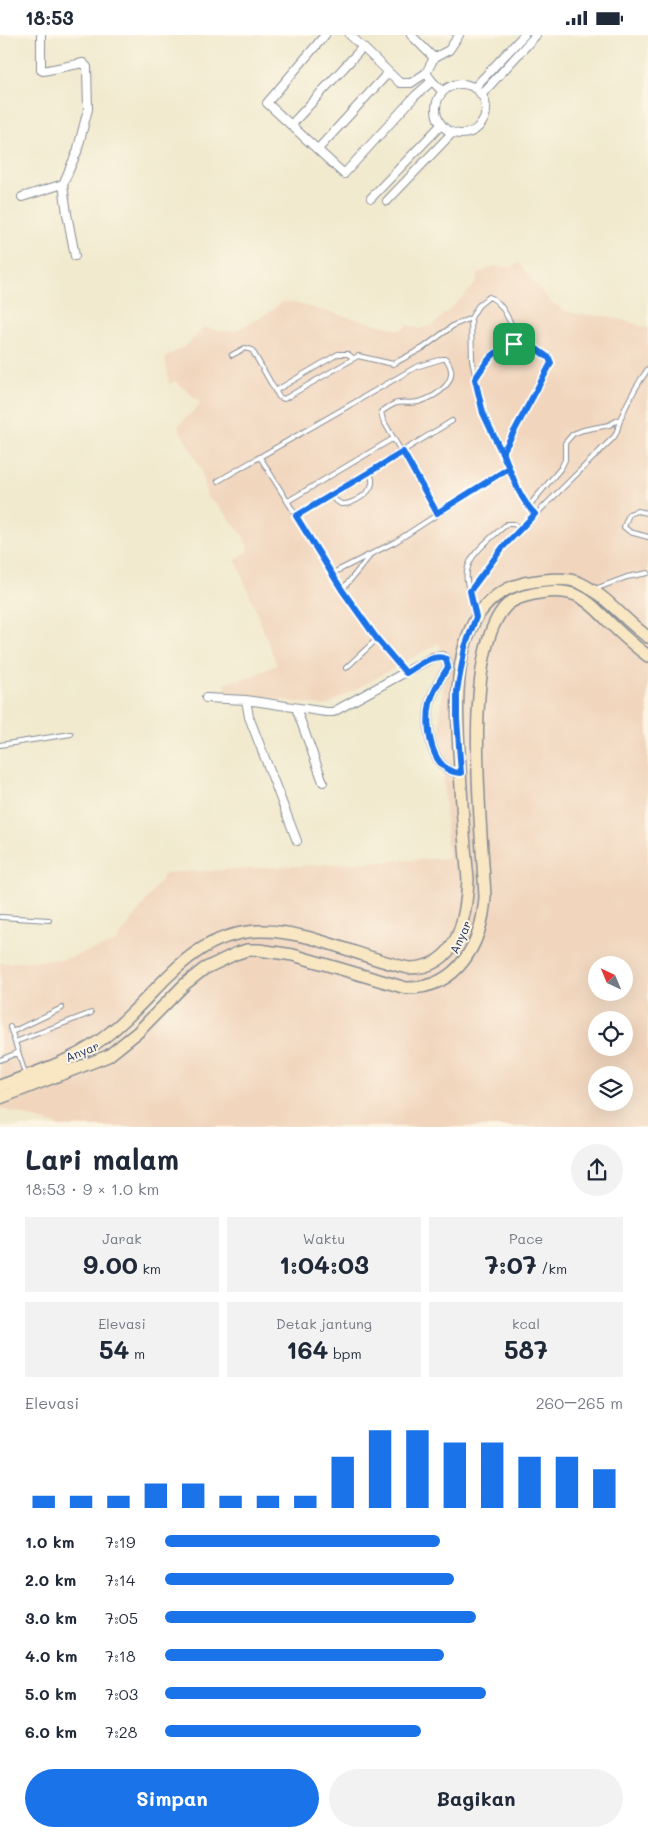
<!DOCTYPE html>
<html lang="id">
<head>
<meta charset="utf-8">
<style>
  :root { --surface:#fff; --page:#f2f2f3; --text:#1f2937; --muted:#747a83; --accent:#1a73e8 }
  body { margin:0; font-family:Mali,sans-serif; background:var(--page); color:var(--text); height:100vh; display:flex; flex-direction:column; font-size:19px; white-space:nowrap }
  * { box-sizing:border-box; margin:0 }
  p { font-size:16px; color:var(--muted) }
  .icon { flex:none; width:28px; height:28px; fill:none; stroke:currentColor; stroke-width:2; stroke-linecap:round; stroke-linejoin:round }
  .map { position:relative; height:1092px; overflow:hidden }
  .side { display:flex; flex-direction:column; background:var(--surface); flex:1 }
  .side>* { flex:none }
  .needle { width:32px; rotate:316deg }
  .controls { position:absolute; left:588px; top:921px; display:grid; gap:10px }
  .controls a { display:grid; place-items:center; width:45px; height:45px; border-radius:50%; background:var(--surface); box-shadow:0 5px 20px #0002; font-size:25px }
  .pin { position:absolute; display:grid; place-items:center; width:42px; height:42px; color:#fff; margin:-21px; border-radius:10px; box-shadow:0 2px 8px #0006 }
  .round { display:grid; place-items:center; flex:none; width:52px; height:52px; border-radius:26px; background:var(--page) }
  .headline { display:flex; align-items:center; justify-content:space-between; height:85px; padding:0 25px }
  h1 { font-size:28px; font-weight:700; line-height:38px }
  .stats { display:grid; grid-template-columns:repeat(3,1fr); gap:8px; height:85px; padding:5px 25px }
  .stats div { display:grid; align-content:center; border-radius:0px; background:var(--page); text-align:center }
  .stats b { font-size:25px; font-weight:700 }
  .stats small { font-size:14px; font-weight:400 }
  .stats p { font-size:14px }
  .chart { height:140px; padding:10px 25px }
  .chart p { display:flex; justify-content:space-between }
  .chart svg { width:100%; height:90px; margin-top:5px; stroke:var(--accent); stroke-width:6 }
  .primary-button { display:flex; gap:10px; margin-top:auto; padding:10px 25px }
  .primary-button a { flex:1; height:58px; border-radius:30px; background:var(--accent); color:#fff; font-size:20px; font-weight:700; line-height:58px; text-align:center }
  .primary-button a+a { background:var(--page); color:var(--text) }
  ul { padding:0 25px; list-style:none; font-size:16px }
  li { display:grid; grid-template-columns:80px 60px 1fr; align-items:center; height:38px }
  li i { height:12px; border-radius:6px; background:var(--accent) }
  .status { display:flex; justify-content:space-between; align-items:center; height:35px; padding:0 25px; background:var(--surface); direction:ltr }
  .status svg { height:14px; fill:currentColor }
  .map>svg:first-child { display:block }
  .built { fill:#f1d5bd; fill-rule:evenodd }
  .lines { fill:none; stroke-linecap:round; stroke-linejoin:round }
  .lane-casing { stroke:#868c96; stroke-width:6 }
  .street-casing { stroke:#868c96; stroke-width:10 }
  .secondary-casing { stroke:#868c96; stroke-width:14 }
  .lane { stroke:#fff; stroke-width:4 }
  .street { stroke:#fff; stroke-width:8 }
  .secondary { stroke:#f9e7c3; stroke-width:11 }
  .route-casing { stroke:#fff; stroke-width:10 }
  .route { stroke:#1a73e8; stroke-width:6 }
  .labels { text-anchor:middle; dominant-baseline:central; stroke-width:4; stroke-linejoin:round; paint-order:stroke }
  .street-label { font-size:12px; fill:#1b2f5e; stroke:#fcf5e5 }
</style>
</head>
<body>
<div class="status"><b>18:53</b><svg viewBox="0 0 49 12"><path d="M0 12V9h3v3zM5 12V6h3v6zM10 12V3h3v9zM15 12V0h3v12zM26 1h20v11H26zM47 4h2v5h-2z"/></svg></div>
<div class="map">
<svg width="648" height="1092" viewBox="0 0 648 1092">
  <rect width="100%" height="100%" fill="#fcf5e5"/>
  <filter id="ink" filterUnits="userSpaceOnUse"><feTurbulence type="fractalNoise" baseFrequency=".02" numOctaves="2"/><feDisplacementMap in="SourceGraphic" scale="10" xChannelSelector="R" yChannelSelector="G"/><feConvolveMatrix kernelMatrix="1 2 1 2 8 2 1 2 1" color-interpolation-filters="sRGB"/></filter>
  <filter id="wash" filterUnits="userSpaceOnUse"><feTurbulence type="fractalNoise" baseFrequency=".0096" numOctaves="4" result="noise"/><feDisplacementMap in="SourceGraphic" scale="20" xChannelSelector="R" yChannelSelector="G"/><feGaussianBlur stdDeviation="1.12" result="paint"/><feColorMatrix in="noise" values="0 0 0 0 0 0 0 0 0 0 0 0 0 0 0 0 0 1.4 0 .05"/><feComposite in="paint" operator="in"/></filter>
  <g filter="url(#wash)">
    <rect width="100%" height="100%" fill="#f1eacf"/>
    <path class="built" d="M519,228L535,249L551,267L565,276L577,279L611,282L648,293V1092H61L0,1073V928L65,924L116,907L166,838L448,823L440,682L446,630L439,608L325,671L226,657L225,648L250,642L277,630L236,525L249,515L243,500L217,469L207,462L201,434L178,391L201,368L175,346L169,350L165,322L189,309L204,292L218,296H235L271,276L282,267H290L400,295L408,290L419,294L432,291L471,254L477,245L478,239L494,231L511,232ZM596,930H624V958H596ZM596,985H624V1012H596ZM596,1040H624V1068H596Z"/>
  </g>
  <g filter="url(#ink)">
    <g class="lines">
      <defs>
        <path id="lane" d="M232,320L245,313L252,315L279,362L284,364L358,321L393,329L423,313L454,290L471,283
          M475,344C482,334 488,320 499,315C506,310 514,310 521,303
          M275,356L338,319H348L353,323
          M503,417L551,328C548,318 525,310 518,300C509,289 504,267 489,262L478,271L471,283L472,325L481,369L519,457L528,472L535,479
          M260,422L342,555L377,604L406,638
          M218,446L416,332L442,324H446C462,345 437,362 418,367C410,369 402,366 394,369C390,371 385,374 381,377L383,385L437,478
          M329,461L341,469C351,470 369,460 372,449C373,445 371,441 370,437
          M288,466L394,403
          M528,472L561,433L565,425V408L573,399L583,395L609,390L620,384
          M648,478L637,476L629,479L624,492L630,497L648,502
          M296,481L452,386
          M331,539L395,507L509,433
          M595,554L627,542L648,538
          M342,555L369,522
          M470,556C456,526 487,507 507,489H514L521,494
          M475,579L470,556L503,512L614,402C619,395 618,388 622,380C629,364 638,348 648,334
          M346,633L377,604
          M0,710L71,699
          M0,882L49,885
          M10,992L15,1007
          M12,997L62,973
          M0,1025L17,1018
          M25,1039L15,1007L91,978"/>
        <path id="street" d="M41,0V35L43,36L83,28L87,32L88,74L77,117L63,149L67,179L75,221
          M325,0L267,68L344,139L415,61L432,46
          M350,0L400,48H411L426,38
          M411,0L434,23
          M436 74a25 25 0 1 1 50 0a25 25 0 1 1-50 0Z
          M474,53L524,0
          M443,57L432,46L426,38L434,23L449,15L459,0
          M481,60L536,0
          M291,90L363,12
          M318,114L388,38
          M22,162L63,149
          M371,163L441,90
          M387,166L452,98
          M206,663L246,665L326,677H333L433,622L442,621L446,624L448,632C441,643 433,655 430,668C425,691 430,737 461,738
          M246,665L249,682L297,806
          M296,673L323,747"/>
        <path id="secondary" d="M0,1051C39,1036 80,1024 112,996C160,957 189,899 258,896C308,894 360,923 409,933C458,933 466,884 468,844C464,808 462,771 460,735C457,673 445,568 524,548C540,545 565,541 580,548C606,560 625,586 648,602
          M0,1063L108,1021L138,997L185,949L204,934L235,919L247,915H259L293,920L406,953C459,954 482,907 485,862C482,796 461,621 505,572C513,563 527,560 539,558C550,556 565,556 576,560C588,565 597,575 606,584C619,597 633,610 648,621"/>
      </defs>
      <use href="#lane" class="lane-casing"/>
      <use href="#street" class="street-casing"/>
      <use href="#secondary" class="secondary-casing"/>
      <use href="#lane" class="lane"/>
      <use href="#street" class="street"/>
      <use href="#secondary" class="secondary"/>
    </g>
  </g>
  <g class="lines" filter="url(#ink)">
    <defs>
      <path id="route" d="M514,309C490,318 489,323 475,344L483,378L509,433L437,478L403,417L296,481L342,555L377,604L406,638C417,632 433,617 446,624L448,632C441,643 433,655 430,668C425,691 430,737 461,738L457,684V656L465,612L476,582L470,556L503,512L535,479C518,462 512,439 503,417L551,328L549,323L521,303L514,309"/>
    </defs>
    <use href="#route" class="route-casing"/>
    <use href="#route" class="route"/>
  </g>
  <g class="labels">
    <g class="street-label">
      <text transform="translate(460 902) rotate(-65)">Anyar</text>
      <text transform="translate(82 1016) rotate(-22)">Anyar</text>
    </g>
  </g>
</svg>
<div class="controls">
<a><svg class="needle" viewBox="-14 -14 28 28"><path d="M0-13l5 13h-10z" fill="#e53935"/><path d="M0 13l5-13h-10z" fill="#747a83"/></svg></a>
<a><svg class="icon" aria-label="locate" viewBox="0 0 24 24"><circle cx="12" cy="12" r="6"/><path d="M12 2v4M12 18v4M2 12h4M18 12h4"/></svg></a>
<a><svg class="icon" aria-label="layers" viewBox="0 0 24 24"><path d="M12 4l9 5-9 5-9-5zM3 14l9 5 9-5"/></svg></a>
</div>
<div class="pin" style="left:514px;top:309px;background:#1e9e55"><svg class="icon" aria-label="arrive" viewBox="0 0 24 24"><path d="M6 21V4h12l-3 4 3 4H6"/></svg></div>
</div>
<section class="side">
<div class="headline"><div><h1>Lari malam</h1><p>18:53 · 9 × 1.0 km</p></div><a class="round"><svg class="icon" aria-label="share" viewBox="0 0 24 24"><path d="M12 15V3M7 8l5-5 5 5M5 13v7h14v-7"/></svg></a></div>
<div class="stats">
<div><p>Jarak</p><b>9.00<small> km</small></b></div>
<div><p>Waktu</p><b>1:04:03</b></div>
<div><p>Pace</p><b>7:07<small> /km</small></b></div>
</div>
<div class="stats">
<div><p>Elevasi</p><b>54<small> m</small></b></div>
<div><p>Detak jantung</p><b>164<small> bpm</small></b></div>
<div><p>kcal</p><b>587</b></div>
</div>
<div class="chart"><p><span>Elevasi</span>260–265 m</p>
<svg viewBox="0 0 160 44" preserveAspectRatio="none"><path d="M5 44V38M15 44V38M25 44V38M35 44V32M45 44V32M55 44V38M65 44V38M75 44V38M85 44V19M95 44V6M105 44V6M115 44V12M125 44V12M135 44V19M145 44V19M155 44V25"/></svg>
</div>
<ul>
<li><b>1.0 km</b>7:19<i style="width:60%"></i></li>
<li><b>2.0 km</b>7:14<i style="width:63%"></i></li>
<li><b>3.0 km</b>7:05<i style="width:68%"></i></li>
<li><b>4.0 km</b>7:18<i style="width:61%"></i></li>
<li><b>5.0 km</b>7:03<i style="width:70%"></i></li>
<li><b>6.0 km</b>7:28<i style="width:56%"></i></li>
</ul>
<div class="primary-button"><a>Simpan</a><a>Bagikan</a></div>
</section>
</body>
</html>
